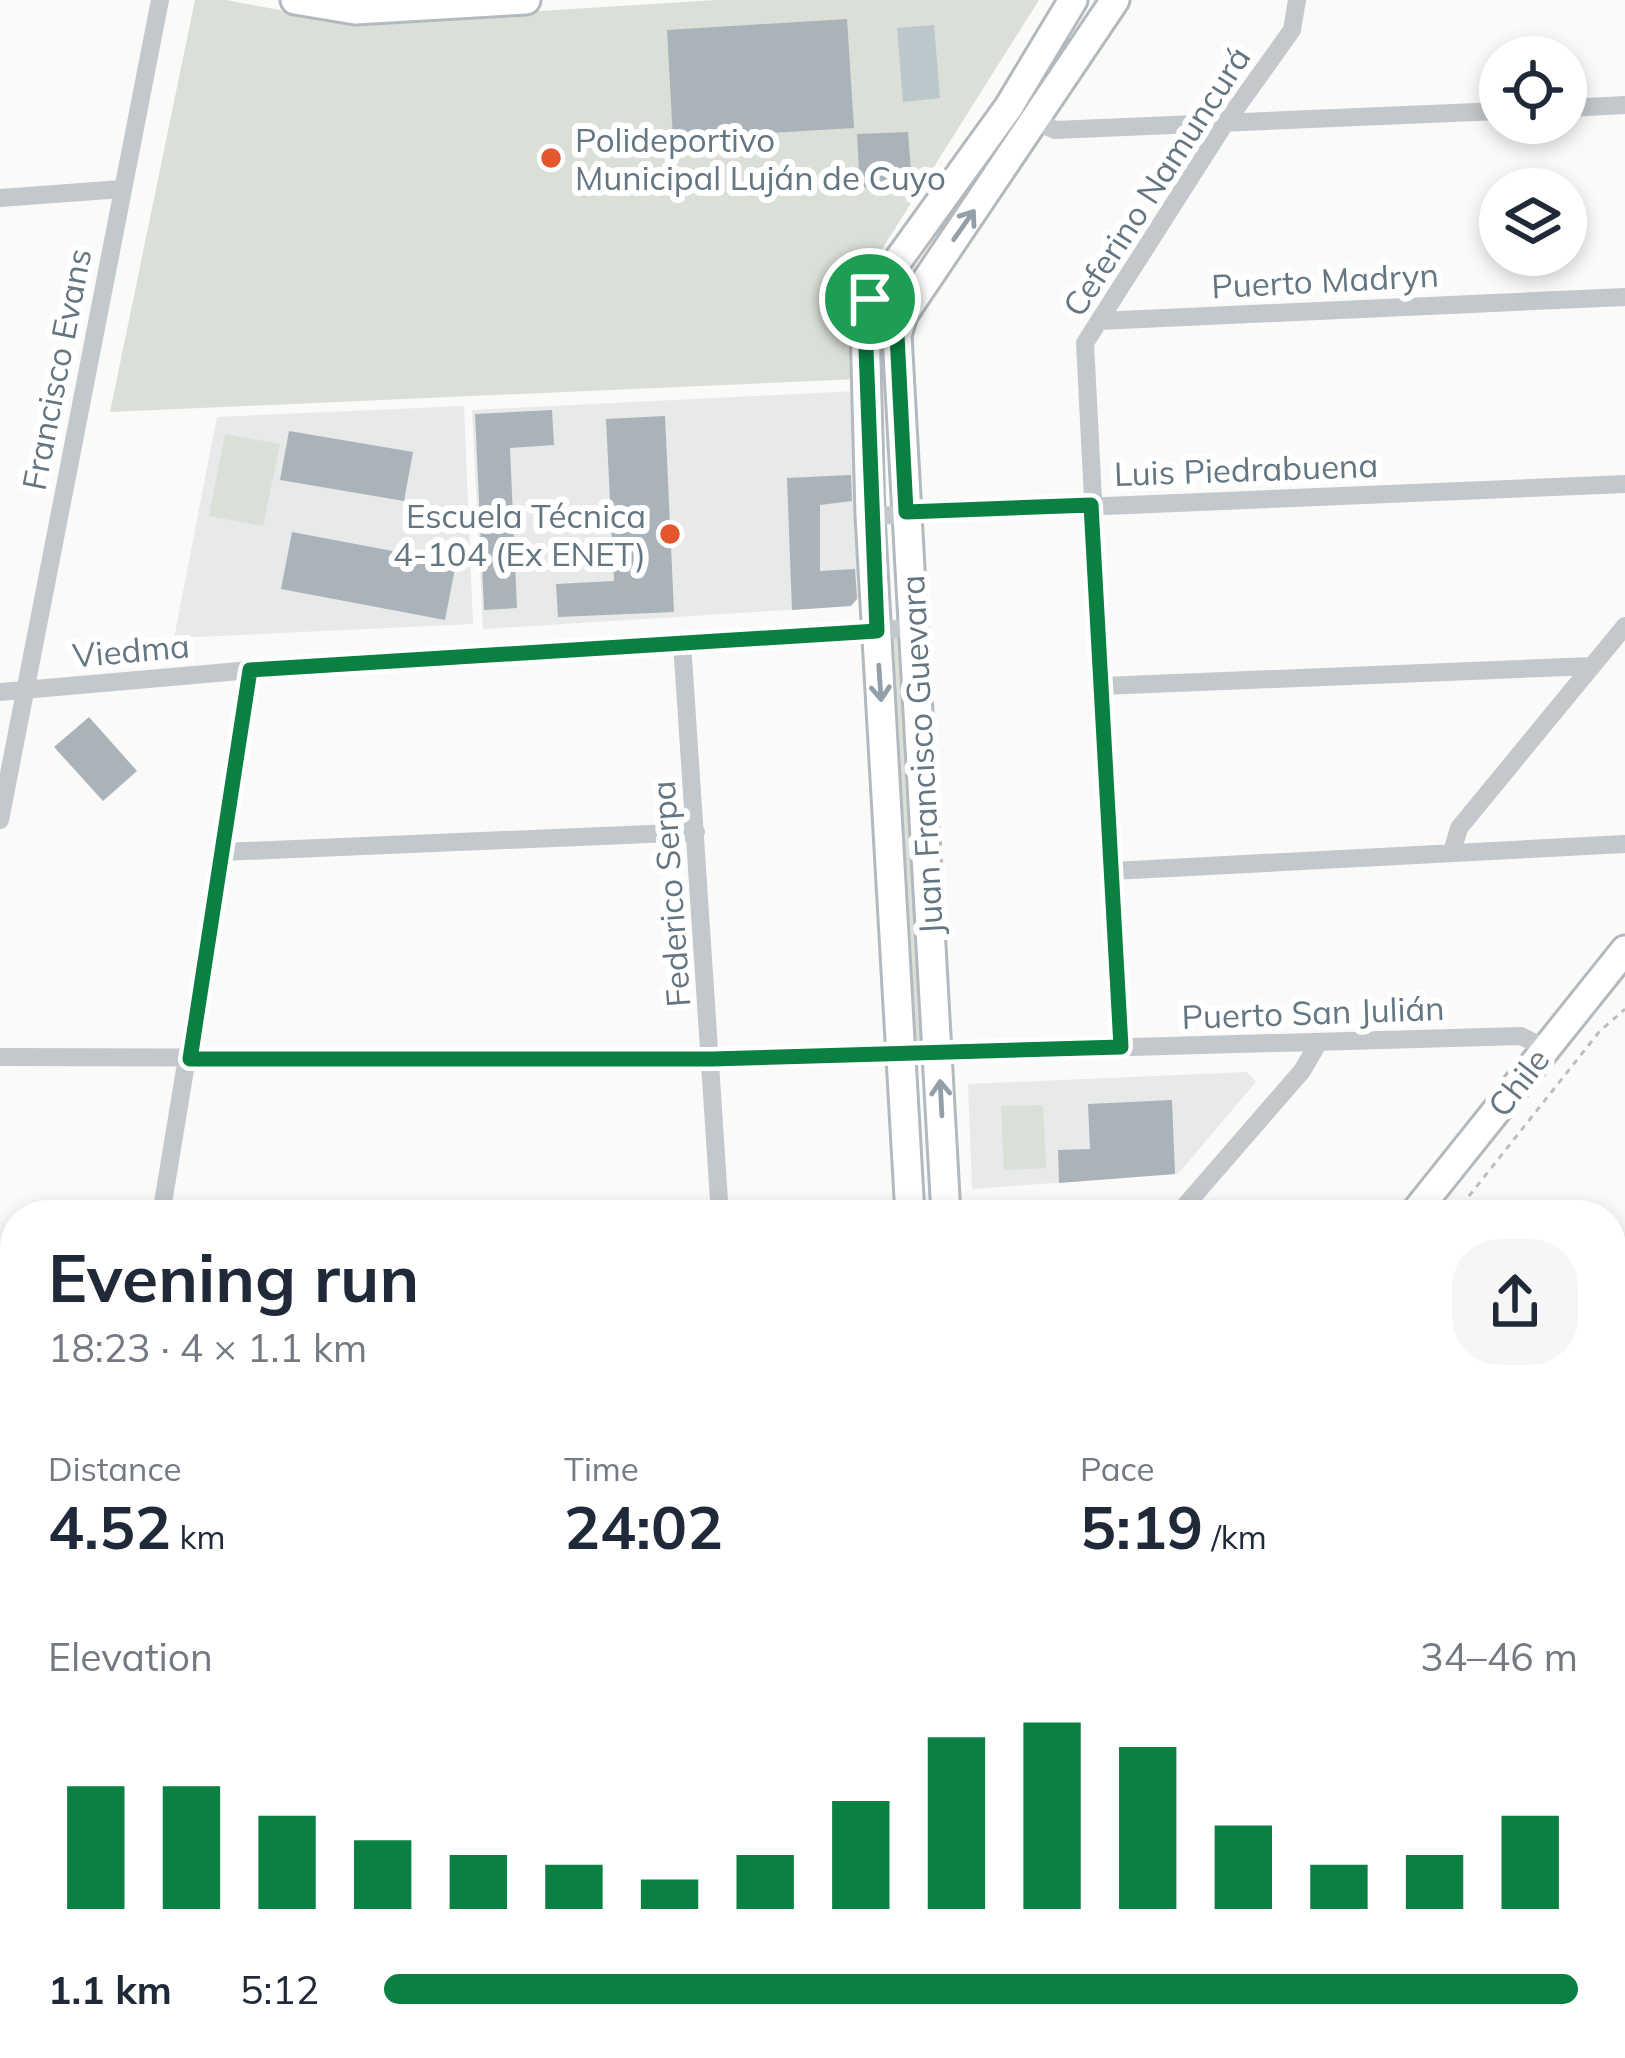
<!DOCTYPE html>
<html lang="en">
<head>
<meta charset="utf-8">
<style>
  :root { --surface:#fff; --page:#f6f6f7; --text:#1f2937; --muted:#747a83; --accent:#0b8043 }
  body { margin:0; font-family:Mulish,sans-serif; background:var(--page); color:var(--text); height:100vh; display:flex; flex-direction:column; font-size:45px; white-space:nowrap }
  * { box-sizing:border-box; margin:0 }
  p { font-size:39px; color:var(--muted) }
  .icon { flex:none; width:66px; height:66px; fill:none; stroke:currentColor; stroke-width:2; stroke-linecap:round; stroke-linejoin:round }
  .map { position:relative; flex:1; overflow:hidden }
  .panel { position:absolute; left:0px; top:1200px; width:1626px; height:858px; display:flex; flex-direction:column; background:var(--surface); border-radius:48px 48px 0 0; box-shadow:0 6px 18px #0003 }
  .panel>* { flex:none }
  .buttons { position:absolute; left:1479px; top:36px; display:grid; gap:24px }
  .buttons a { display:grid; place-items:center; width:108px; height:108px; border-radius:50%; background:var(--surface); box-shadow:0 6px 18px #0003; font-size:60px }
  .pin { position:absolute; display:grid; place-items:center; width:102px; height:102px; color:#fff; margin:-51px; border:6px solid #fff; border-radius:50%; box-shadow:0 3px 12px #0007 }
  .round { display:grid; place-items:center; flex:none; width:126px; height:126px; border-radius:48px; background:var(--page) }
  .headline { display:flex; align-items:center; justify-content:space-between; height:204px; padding:0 48px }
  h1 { font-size:66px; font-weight:700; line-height:90px }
  .figures { display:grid; grid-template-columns:repeat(3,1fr); gap:18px; height:204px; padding:12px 48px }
  .figures div { display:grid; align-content:center }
  .figures b { font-size:60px; font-weight:700 }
  .figures small { font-size:33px; font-weight:400 }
  .figures p { font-size:33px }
  .chart { height:336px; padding:24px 48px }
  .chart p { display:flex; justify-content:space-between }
  .chart svg { width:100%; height:216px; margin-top:12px; stroke:var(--accent); stroke-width:6 }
  ul { padding:0 48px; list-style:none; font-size:39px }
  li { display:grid; grid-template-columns:192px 144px 1fr; align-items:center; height:90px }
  li i { height:30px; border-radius:15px; background:var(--accent) }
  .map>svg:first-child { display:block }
  .built { fill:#e8e9e9 }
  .green { fill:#dadfd7 }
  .water { fill:#bbc7cb }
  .building { fill:#aab3b9 }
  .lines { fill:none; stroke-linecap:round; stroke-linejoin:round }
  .secondary-casing { stroke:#b3babf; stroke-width:33 }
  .path { stroke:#bbbfc2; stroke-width:3; stroke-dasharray:6 6; stroke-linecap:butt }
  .lane { stroke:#c3c8cc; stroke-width:9 }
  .street { stroke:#c3c8cc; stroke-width:18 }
  .secondary { stroke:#fff; stroke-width:27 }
  .oneway { stroke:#939fa8 }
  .route-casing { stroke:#fff; stroke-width:24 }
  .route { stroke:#0b8043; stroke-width:15 }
  .poi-dot { fill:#e4572e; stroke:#fff; stroke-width:4.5 }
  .labels { text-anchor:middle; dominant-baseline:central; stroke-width:12; stroke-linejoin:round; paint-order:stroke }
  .poi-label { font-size:33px; fill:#657683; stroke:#fff; text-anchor:start }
  .street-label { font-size:33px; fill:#657683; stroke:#fff }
</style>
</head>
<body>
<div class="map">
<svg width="1625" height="2058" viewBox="0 0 1625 2058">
  <rect width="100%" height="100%" fill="#fafaf8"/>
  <path class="built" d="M857,391L864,591L851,606L483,629L472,410Z
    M464,406L473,624L174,638L217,417Z
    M1247,1072L1256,1082L1178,1174L972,1189L968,1084Z"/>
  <path class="green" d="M195,0H226L348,23L717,0H1039L855,292L858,379L110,412Z
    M225,434L280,444L263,526L209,516Z
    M888,636H905L924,1048L907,1049Z
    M1043,1105L1046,1168L1004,1170L1001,1106Z"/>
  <path class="water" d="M934,25L940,98L903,102L897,28Z"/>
  <path class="building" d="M847,19L854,128L673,139L667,30Z
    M908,132L912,185L860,188L857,134Z
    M552,410L554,445L510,448L517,608L484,610L475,414Z
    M665,416L674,612L558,617L556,584L614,581L606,419Z
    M289,431L413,452L404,501L280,480Z
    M851,475L852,501L820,505V571L855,569L857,599L851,606L792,610L787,478Z
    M292,532L456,563L445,620L281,589Z
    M89,717L137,771L103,801L54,747Z
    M1172,1100L1175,1174L1059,1183L1058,1150L1090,1149L1088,1104Z"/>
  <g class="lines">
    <defs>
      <path id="secondary" d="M295,0L355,10L526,0
        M910,1215L870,516L865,324L870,299L1008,108L1073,0
        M946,1215L897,335L903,315L1115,0
        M1413,1215L1625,950
        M0,1758L15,1759
        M0,1795L15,1796
        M735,2058L737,2043
        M799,2058L810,2043"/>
    </defs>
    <use href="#secondary" class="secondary-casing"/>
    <path class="path" d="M1454,1215L1599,1032L1625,1009"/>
    <path class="lane" d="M1611,1295L1625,1276
      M1611,1430L1625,1439"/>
    <path class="street" d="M1566,108L1625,105
      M1029,118L1055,130L1500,111
      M0,198L122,189
      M1099,321L1625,297
      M870,516L1625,484
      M682,642L720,1215
      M1103,686L1592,666
      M0,692L251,670L914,628
      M0,820L160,0
      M222,852L696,832
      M1452,852L1459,828L1625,626
      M1113,871L1625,844
      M1121,1047L1085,343L1224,125L1292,30L1297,0
      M0,1057L712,1059L1521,1036L1545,1048
      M161,1215L251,670
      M1177,1215L1302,1071L1319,1042
      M0,1400L15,1401
      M26,2058L28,2043
      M219,2058L220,2043
      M406,2058V2043
      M558,2058L559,2043"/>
    <use href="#secondary" class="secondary"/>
  </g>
  <defs><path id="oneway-shaft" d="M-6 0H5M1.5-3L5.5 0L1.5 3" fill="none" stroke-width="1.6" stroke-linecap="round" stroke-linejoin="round" transform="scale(3)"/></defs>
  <g class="oneway">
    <use href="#oneway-shaft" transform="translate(964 225) rotate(-55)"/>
    <use href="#oneway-shaft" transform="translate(880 683) rotate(86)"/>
    <use href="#oneway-shaft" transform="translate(941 1098) rotate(-93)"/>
  </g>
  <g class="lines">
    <defs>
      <path id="route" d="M870,299L903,315L897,335L906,512L1091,505L1121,1047L712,1059H190L250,670L877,631L865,324Z"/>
    </defs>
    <use href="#route" class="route-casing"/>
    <use href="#route" class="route"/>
  </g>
  <g class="poi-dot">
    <circle cx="551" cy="158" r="12"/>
    <circle cx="670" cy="534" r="12"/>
  </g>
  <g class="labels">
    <g class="poi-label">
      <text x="575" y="139">Polideportivo<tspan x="575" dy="38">Municipal Luján de Cuyo</tspan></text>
      <text x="646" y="515" text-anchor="end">Escuela Técnica<tspan x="646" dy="38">4-104 (Ex ENET)</tspan></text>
    </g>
    <g class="street-label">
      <text transform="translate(1156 181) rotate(-57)">Ceferino Namuncurá</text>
      <text transform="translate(1325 280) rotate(-3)">Puerto Madryn</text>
      <text transform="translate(56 369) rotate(-79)">Francisco Evans</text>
      <text transform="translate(1246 469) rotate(-2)">Luis Piedrabuena</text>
      <text transform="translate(131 650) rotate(-5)">Viedma</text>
      <text transform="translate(921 755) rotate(-93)">Juan Francisco Guevara</text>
      <text transform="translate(670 894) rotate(-94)">Federico Serpa</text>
      <text transform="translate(1313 1012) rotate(-2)">Puerto San Julián</text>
      <text transform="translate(1518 1082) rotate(-52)">Chile</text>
    </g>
  </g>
</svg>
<div class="buttons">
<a><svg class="icon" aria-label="locate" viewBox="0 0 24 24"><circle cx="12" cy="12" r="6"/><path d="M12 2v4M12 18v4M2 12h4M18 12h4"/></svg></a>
<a><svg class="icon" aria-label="layers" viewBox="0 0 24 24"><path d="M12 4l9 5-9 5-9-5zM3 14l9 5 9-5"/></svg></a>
</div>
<div class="pin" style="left:870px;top:299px;background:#1e9e55"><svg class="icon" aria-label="arrive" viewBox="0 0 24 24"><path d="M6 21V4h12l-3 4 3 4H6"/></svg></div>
<section class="panel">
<div class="headline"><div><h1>Evening run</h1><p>18:23 · 4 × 1.1 km</p></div><a class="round"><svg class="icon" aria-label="share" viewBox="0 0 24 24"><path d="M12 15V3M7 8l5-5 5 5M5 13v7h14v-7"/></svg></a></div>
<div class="figures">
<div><p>Distance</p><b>4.52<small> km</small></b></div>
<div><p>Time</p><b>24:02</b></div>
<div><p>Pace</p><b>5:19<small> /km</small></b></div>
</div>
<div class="chart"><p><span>Elevation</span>34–46 m</p>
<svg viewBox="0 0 160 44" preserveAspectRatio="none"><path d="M5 44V19M15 44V19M25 44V25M35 44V30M45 44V33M55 44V35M65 44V38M75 44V33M85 44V22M95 44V9M105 44V6M115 44V11M125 44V27M135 44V35M145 44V33M155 44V25"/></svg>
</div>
<ul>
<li><b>1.1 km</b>5:12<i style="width:100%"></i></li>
</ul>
</section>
</div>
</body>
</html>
